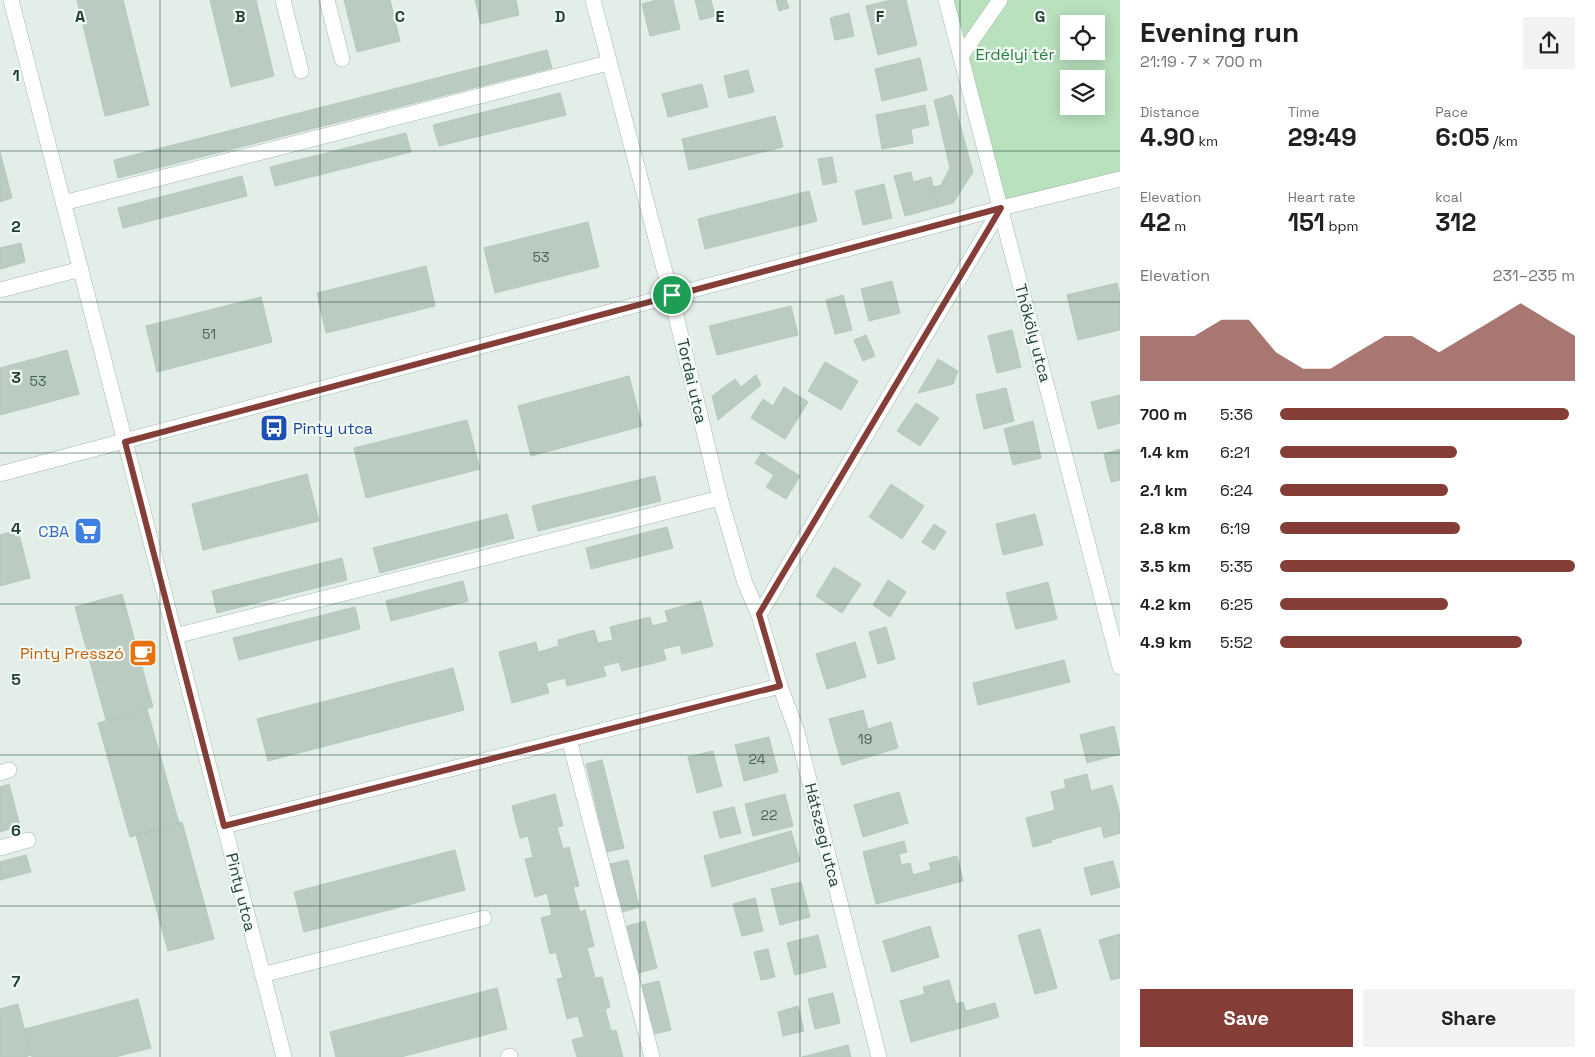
<!DOCTYPE html>
<html lang="en">
<head>
<meta charset="utf-8">
<style>
  :root { --surface:#fff; --page:#f2f2f2; --text:#202124; --muted:#757577; --accent:#843e37 }
  body { margin:0; font-family:"Space Grotesk",sans-serif; background:var(--page); color:var(--text); height:100vh; display:flex; flex-direction:column; font-size:19px; white-space:nowrap }
  * { box-sizing:border-box; margin:0 }
  p { font-size:16px; color:var(--muted) }
  .icon { flex:none; width:28px; height:28px; fill:none; stroke:currentColor; stroke-width:2; stroke-linecap:round; stroke-linejoin:round }
  .map { position:relative; flex:1; overflow:hidden }
  .details { display:flex; flex-direction:column; background:var(--surface); width:475px }
  .details>* { flex:none }
  .fabs { position:absolute; left:1060px; top:15px; display:grid; gap:10px }
  .fabs a { display:grid; place-items:center; width:45px; height:45px; border-radius:0px; background:var(--surface); box-shadow:0 2px 12px #0003; font-size:25px }
  .pin { position:absolute; display:grid; place-items:center; width:42px; height:42px; color:#fff; margin:-21px; border:2px solid #fff; border-radius:50%; box-shadow:0 1px 5px #0007 }
  .round { display:grid; place-items:center; flex:none; width:52px; height:52px; border-radius:0px; background:var(--page) }
  .headline { display:flex; align-items:center; justify-content:space-between; height:85px; padding:0 20px }
  h1 { font-size:28px; font-weight:700; line-height:38px }
  .figures { display:grid; grid-template-columns:repeat(3,1fr); gap:8px; height:85px; padding:5px 20px }
  .figures div { display:grid; align-content:center }
  .figures b { font-size:25px; font-weight:700 }
  .figures small { font-size:14px; font-weight:400 }
  .figures p { font-size:14px }
  .chart { height:140px; padding:10px 20px }
  .chart p { display:flex; justify-content:space-between }
  .chart svg { width:100%; height:90px; margin-top:5px; fill:var(--accent); opacity:.7 }
  .action { display:flex; gap:10px; margin-top:auto; padding:10px 20px }
  .action a { flex:1; height:58px; border-radius:0px; background:var(--accent); color:#fff; font-size:20px; font-weight:700; line-height:58px; text-align:center }
  .action a+a { background:var(--page); color:var(--text) }
  ul { padding:0 20px; list-style:none; font-size:16px }
  li { display:grid; grid-template-columns:80px 60px 1fr; align-items:center; height:38px }
  li i { height:12px; border-radius:6px; background:var(--accent) }
  main { display:flex; flex:1; min-height:0 }
  .map>svg:first-child { display:block }
  .green { fill:#b9e1be; fill-rule:evenodd }
  .building { fill:#baccc2; stroke:#b4c8bd }
  .lines { fill:none; stroke-linecap:round; stroke-linejoin:round }
  .minor-casing { stroke:#a4b7ae; stroke-width:16 }
  .minor { stroke:#fff; stroke-width:15 }
  .route-casing { stroke:#fff; stroke-width:10 }
  .route { stroke:#843e37; stroke-width:6 }
  .grid { fill:none; stroke:#204134; stroke-width:1; stroke-opacity:0.55 }
  .labels { text-anchor:middle; dominant-baseline:central; stroke-width:4.5; stroke-linejoin:round; paint-order:stroke }
  .number-label { font-size:14px; fill:#466458 }
  .park-label { font-size:16px; fill:#267c3b; stroke:#f3faf6 }
  .street-label { font-size:16px; fill:#204134; stroke:#f3faf6 }
  .transit-label { font-size:16px; fill:#164399; stroke:#f3faf6; text-anchor:start }
  .shop-label { font-size:16px; fill:#366cbe; stroke:#f3faf6; text-anchor:end }
  .food-label { font-size:16px; fill:#c56008; stroke:#f3faf6; text-anchor:end }
  .grid-label { font-size:16px; text-anchor:middle; font-weight:bold; fill:#204134; stroke:#f3faf6; stroke-width:4.5; stroke-linejoin:round; paint-order:stroke }
</style>
</head>
<body>
<main>
<div class="map">
<svg width="1120" height="1057" viewBox="0 0 1120 1057">
  <rect width="100%" height="100%" fill="#e2eee7"/>
  <path class="green" d="M946,0H1120V179L1001,208ZM1069,24H1096V51H1069ZM1069,79H1096V106H1069Z"/>
  <path class="building" d="M77,0H123L149,105L105,116Z
    M210,0H256L274,76L231,87Z
    M344,0H390L400,41L357,52Z
    M475,0H516L519,15L481,24Z
    M656,0H673L680,29L650,36L642,4Z
    M695,0H711L715,16L700,20Z
    M776,0H786L789,8L779,11Z
    M891,0H906L917,45L878,55L866,6Z
    M849,13L854,36L835,40L830,18Z
    M547,50L552,68L118,178L114,160Z
    M920,58L927,90L882,101L875,69Z
    M748,70L754,92L729,98L724,76Z
    M702,84L708,107L668,117L662,94Z
    M560,93L566,115L439,146L433,125Z
    M952,95L973,172L953,203L938,207L933,187L941,185L950,168L934,100Z
    M925,105L929,125L911,129L913,143L882,149L876,115Z
    M775,116L783,147L689,170L682,139Z
    M406,133L411,152L275,186L270,167Z
    M0,152L12,198L0,202Z
    M832,157L837,182L823,185L818,159Z
    M911,172L913,182L931,177L938,207L905,216L894,176Z
    M242,176L247,196L123,228L118,208Z
    M884,184L892,218L863,225L855,191Z
    M809,191L817,221L705,249L698,219Z
    M588,222L599,267L495,293L484,248Z
    M21,243L25,262L0,269V248Z
    M426,266L435,306L326,333L317,293Z
    M892,281L900,313L869,321L861,289Z
    M1117,283L1120,294V330L1078,340L1067,295Z
    M843,295L852,330L835,334L826,300Z
    M261,297L272,342L157,372L146,326Z
    M791,306L798,335L717,355L709,326Z
    M1012,330L1021,367L997,373L988,336Z
    M866,335L875,356L863,361L854,340Z
    M67,350L79,394L0,415V368Z
    M938,359L958,371L953,384L918,393Z
    M825,362L858,381L841,410L808,391Z
    M756,375L761,385L718,420L712,396L735,379L741,387Z
    M629,376L642,426L531,456L518,406Z
    M784,387L808,402L785,439L751,418L763,399L773,406Z
    M1006,388L1014,421L984,429L976,395Z
    M1120,395V423L1098,429L1091,402Z
    M916,403L939,418L920,446L897,431Z
    M467,420L480,469L366,498L354,448Z
    M1033,421L1041,458L1013,465L1004,429Z
    M1120,449V480L1111,482L1104,454Z
    M762,452L800,476L786,499L766,487L774,475L755,463Z
    M307,474L319,521L203,550L192,504Z
    M655,476L661,501L538,531L532,506Z
    M891,484L924,506L902,539L869,517Z
    M507,514L514,538L380,573L373,548Z
    M1035,514L1043,545L1003,555L996,524Z
    M934,524L946,532L934,550L922,542Z
    M667,527L673,548L591,569L586,548Z
    M18,530L30,578L0,586V535Z
    M342,558L347,580L217,613L212,591Z
    M834,567L861,584L842,613L816,596Z
    M888,580L906,592L890,617L873,605Z
    M463,581L468,601L391,621L386,601Z
    M1048,582L1057,619L1016,629L1006,593Z
    M122,594L153,707L106,720L75,607Z
    M701,601L713,646L682,654L680,645L663,649L666,660L622,671L619,662L603,666L606,676L567,686L565,678L546,683L549,693L512,703L499,652L536,642L538,652L559,646L558,640L594,630L598,643L613,640L610,627L650,617L652,626L668,622L665,611Z
    M355,607L360,629L239,660L233,638Z
    M886,627L895,659L878,664L869,632Z
    M855,642L866,677L827,689L816,654Z
    M1064,660L1070,682L978,705L973,683Z
    M453,668L464,710L268,761L257,719Z
    M147,709L179,823L130,837L98,723Z
    M863,710L868,729L891,722L898,748L842,765L829,719Z
    M1114,726L1120,754L1087,763L1080,735Z
    M769,737L778,772L744,781L735,745Z
    M713,751L722,786L697,793L688,757Z
    M602,760L624,848L607,852L586,764Z
    M1087,774L1091,791L1112,785L1120,814V833L1104,838L1101,826L1051,840L1052,842L1033,847L1026,818L1055,810L1051,792L1066,788L1064,780Z
    M9,784L20,826L0,832V787Z
    M899,792L908,823L863,837L854,805Z
    M555,794L563,826L557,827L563,849L569,847L579,886L573,887L580,912L585,910L594,946L587,948L595,978L602,977L610,1007L605,1009L611,1031L616,1030L623,1057H577L572,1040L584,1037L578,1016L567,1019L557,979L563,978L556,952L550,954L541,918L552,915L547,893L535,897L525,859L533,857L528,836L520,838L512,806Z
    M785,794L793,826L753,836L745,804Z
    M734,807L741,833L720,838L713,812Z
    M182,822L214,939L168,951L136,835Z
    M791,831L800,861L712,887L704,856Z
    M904,841L907,852L899,854L901,865L910,863L913,875L931,870L929,863L957,856L963,881L876,904L863,852Z
    M455,850L465,890L304,932L294,892Z
    M26,855L31,872L0,880V862Z
    M628,860L639,907L622,912L610,864Z
    M1113,861L1120,887L1091,895L1084,868Z
    M801,882L810,917L780,925L771,889Z
    M755,898L763,931L742,936L733,904Z
    M645,921L657,968L638,973L627,926Z
    M930,926L939,957L892,972L883,941Z
    M1040,929L1057,988L1035,994L1018,935Z
    M1120,934V978L1111,980L1099,940Z
    M818,935L826,967L795,975L787,943Z
    M768,949L775,977L761,980L754,952Z
    M949,980L956,1004L963,1002L966,1011L995,1003L999,1017L911,1042L900,1001L925,994L923,987Z
    M659,981L671,1030L654,1034L642,985Z
    M497,988L507,1029L401,1057H336L330,1032Z
    M833,993L840,1023L815,1029L808,999Z
    M138,999L151,1048L115,1057H32L25,1029Z
    M18,1004L31,1055L25,1057H0V1009Z
    M798,1006L804,1031L783,1036L778,1012Z
    M848,1045L851,1057H802Z"/>
  <g class="lines">
    <defs>
      <path id="minor" d="M11,0L284,1057
        M283,0L301,71
        M327,0L342,59
        M593,0L671,295L720,498L745,583L759,615L780,686L797,732L879,1057
        M946,0L1120,667
        M961,56L1000,0
        M63,203L608,63
        M0,290L81,269
        M0,474L1001,208L1120,179
        M759,615L1001,208
        M175,636L720,498
        M569,739L652,1057
        M0,773L9,770
        M224,826L780,686
        M0,848L28,840
        M262,975L484,918
        M508,1057L510,1056"/>
    </defs>
    <use href="#minor" class="minor-casing"/>
    <use href="#minor" class="minor"/>
  </g>
  <g class="lines">
    <defs>
      <path id="route" d="M1001,208L759,614L780,686L224,826L125,442Z"/>
    </defs>
    <use href="#route" class="route-casing"/>
    <use href="#route" class="route"/>
  </g>
  <path class="grid" d="M160,0V1057M320,0V1057M480,0V1057M640,0V1057M800,0V1057M960,0V1057M0,151H1120M0,302H1120M0,453H1120M0,604H1120M0,755H1120M0,906H1120"/>
  <defs>
    <symbol id="bus-square" viewBox="-11 -11 22 22"><rect x="-9" y="-9" width="18" height="18" rx="4" fill="#1a4fb4" stroke="#f3faf6"/><path d="M-5-6H5V4H4V6H2V4H-2V6H-4V4H-5ZM-3.5-4V0h7V-4ZM-3.5 1.2v1.5H-2V1.2ZM2 1.2v1.5H3.5V1.2Z" fill="#fff"/></symbol>
    <symbol id="supermarket-square" viewBox="-11 -11 22 22"><rect x="-9" y="-9" width="18" height="18" rx="4" fill="#3f7fe0" stroke="#f3faf6"/><path d="M-6-5.5h2.5l.6 2H6L4.5 2H-2.5L-4.4-4H-6ZM-1.5 3.2a1.3 1.3 0 1 0 .1 0ZM3 3.2a1.3 1.3 0 1 0 .1 0Z" fill="#fff"/></symbol>
    <symbol id="cafe-square" viewBox="-11 -11 22 22"><rect x="-9" y="-9" width="18" height="18" rx="4" fill="#e8710a" stroke="#f3faf6"/><path d="M-5.5-4.5H6V0H3Q3 3.5 0 3.5H-2.5Q-5.5 3.5-5.5 0ZM3-3.2v2h1.7v-2ZM-6 4.5H4V6H-6Z" fill="#fff"/></symbol>
  </defs>
  <g fill-rule="evenodd">
    <use href="#bus-square" x="258" y="412" width="32" height="32"/>
    <use href="#supermarket-square" x="72" y="515" width="32" height="32"/>
    <use href="#cafe-square" x="127" y="637" width="32" height="32"/>
  </g>
  <g class="labels">
    <g class="number-label">
      <text x="541" y="257">53</text>
      <text x="209" y="334">51</text>
      <text x="38" y="381">53</text>
      <text x="865" y="739">19</text>
      <text x="757" y="759">24</text>
      <text x="769" y="815">22</text>
    </g>
    <g class="park-label">
      <text x="1015" y="54">Erdélyi tér</text>
    </g>
    <g class="street-label">
      <text transform="translate(1033 333) rotate(75)">Thököly utca</text>
      <text transform="translate(692 381) rotate(77)">Tordai utca</text>
      <text transform="translate(823 835) rotate(76)">Hátszegi utca</text>
      <text transform="translate(241 892) rotate(76)">Pinty utca</text>
    </g>
    <g class="transit-label">
      <text x="293" y="428">Pinty utca</text>
    </g>
    <g class="shop-label">
      <text x="69" y="531">CBA</text>
    </g>
    <g class="food-label">
      <text x="124" y="653">Pinty Presszó</text>
    </g>
  </g>
  <g class="grid-label">
    <text x="80" y="22">A</text>
    <text x="240" y="22">B</text>
    <text x="400" y="22">C</text>
    <text x="560" y="22">D</text>
    <text x="720" y="22">E</text>
    <text x="880" y="22">F</text>
    <text x="1040" y="22">G</text>
    <text x="16" y="81">1</text>
    <text x="16" y="232">2</text>
    <text x="16" y="383">3</text>
    <text x="16" y="534">4</text>
    <text x="16" y="685">5</text>
    <text x="16" y="836">6</text>
    <text x="16" y="987">7</text>
  </g>
</svg>
<div class="fabs">
<a><svg class="icon" aria-label="locate" viewBox="0 0 24 24"><circle cx="12" cy="12" r="6"/><path d="M12 2v4M12 18v4M2 12h4M18 12h4"/></svg></a>
<a><svg class="icon" aria-label="layers" viewBox="0 0 24 24"><path d="M12 4l9 5-9 5-9-5zM3 14l9 5 9-5"/></svg></a>
</div>
<div class="pin" style="left:672px;top:295px;background:#1e9e55"><svg class="icon" aria-label="arrive" viewBox="0 0 24 24"><path d="M6 21V4h12l-3 4 3 4H6"/></svg></div>
</div>
<section class="details">
<div class="headline"><div><h1>Evening run</h1><p>21:19 · 7 × 700 m</p></div><a class="round"><svg class="icon" aria-label="share" viewBox="0 0 24 24"><path d="M12 15V3M7 8l5-5 5 5M5 13v7h14v-7"/></svg></a></div>
<div class="figures">
<div><p>Distance</p><b>4.90<small> km</small></b></div>
<div><p>Time</p><b>29:49</b></div>
<div><p>Pace</p><b>6:05<small> /km</small></b></div>
</div>
<div class="figures">
<div><p>Elevation</p><b>42<small> m</small></b></div>
<div><p>Heart rate</p><b>151<small> bpm</small></b></div>
<div><p>kcal</p><b>312</b></div>
</div>
<div class="chart"><p><span>Elevation</span>231–235 m</p>
<svg viewBox="0 0 160 44" preserveAspectRatio="none"><path d="M0 44V22L10 22L20 22L30 14L40 14L50 30L60 38L70 38L80 30L90 22L100 22L110 30L120 22L130 14L140 6L150 14L160 22V44z"/></svg>
</div>
<ul>
<li><b>700 m</b>5:36<i style="width:98%"></i></li>
<li><b>1.4 km</b>6:21<i style="width:60%"></i></li>
<li><b>2.1 km</b>6:24<i style="width:57%"></i></li>
<li><b>2.8 km</b>6:19<i style="width:61%"></i></li>
<li><b>3.5 km</b>5:35<i style="width:100%"></i></li>
<li><b>4.2 km</b>6:25<i style="width:57%"></i></li>
<li><b>4.9 km</b>5:52<i style="width:82%"></i></li>
</ul>
<div class="action"><a>Save</a><a>Share</a></div>
</section>
</main>
</body>
</html>
